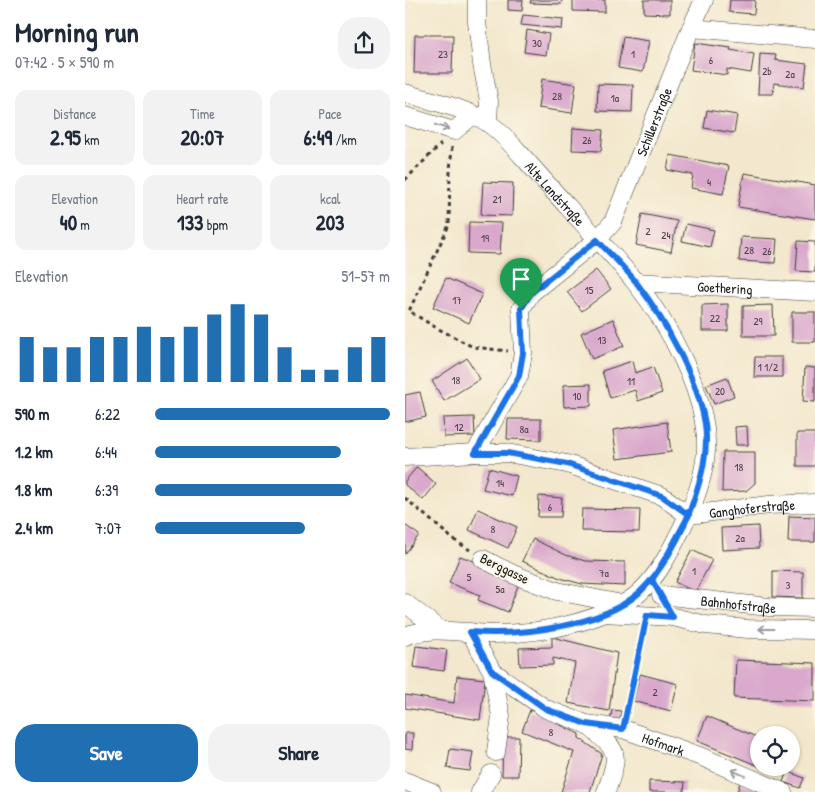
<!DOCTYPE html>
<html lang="en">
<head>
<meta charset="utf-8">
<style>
  :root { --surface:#fff; --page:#f2f2f3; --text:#1f2937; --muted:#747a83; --accent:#1f6fb2 }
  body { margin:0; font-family:"Patrick Hand",sans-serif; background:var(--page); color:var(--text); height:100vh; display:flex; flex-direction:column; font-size:19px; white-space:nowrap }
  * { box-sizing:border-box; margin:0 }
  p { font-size:16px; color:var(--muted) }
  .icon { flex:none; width:28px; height:28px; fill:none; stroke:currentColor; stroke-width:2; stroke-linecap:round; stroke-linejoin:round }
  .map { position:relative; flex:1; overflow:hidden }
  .side { display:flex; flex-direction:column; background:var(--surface); width:405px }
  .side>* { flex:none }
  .buttons { position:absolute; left:345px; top:726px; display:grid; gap:10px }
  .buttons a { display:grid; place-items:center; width:50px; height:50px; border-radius:50%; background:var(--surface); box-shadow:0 1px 4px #0004; font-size:25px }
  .pin { position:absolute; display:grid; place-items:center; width:42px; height:42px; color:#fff; margin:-51px -21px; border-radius:50% 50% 50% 0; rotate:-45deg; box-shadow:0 0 5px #0007 }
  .pin .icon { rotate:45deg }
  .round { display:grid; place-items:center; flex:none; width:52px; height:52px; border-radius:20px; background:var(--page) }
  .overview { display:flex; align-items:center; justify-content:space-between; height:85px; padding:0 15px }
  h1 { font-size:28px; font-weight:700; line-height:38px }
  .metrics { display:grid; grid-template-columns:repeat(3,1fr); gap:8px; height:85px; padding:5px 15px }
  .metrics div { display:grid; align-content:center; border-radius:12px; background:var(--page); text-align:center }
  .metrics b { font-size:21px; font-weight:700 }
  .metrics small { font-size:14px; font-weight:400 }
  .metrics p { font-size:14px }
  .chart { height:140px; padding:10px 15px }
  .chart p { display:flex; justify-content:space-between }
  .chart svg { width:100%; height:90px; margin-top:5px; stroke:var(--accent); stroke-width:6 }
  .primary-button { display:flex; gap:10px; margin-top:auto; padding:10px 15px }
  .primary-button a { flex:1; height:58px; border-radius:20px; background:var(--accent); color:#fff; font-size:20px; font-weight:700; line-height:58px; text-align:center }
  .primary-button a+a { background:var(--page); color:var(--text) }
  ul { padding:0 15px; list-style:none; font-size:16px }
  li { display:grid; grid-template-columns:80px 60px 1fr; align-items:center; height:38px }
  li i { height:12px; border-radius:6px; background:var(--accent) }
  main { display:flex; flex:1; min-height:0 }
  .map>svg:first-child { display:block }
  .building { fill:#d9a8cc }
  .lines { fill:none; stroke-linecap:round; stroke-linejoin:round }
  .minor-casing { stroke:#3c3b37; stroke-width:19 }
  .path { stroke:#3c3b37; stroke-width:3; stroke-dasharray:4 4; stroke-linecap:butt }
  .minor { stroke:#fff; stroke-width:18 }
  .oneway { stroke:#999 }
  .route-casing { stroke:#fff; stroke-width:10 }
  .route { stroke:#1a73e8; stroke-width:6 }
  .labels { text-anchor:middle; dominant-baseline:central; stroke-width:4; stroke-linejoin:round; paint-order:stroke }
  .number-label { font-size:11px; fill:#4b3f48 }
  .street-label { font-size:14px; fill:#1c1c1c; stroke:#fcf5e5 }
</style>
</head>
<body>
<main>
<section class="side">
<div class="overview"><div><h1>Morning run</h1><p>07:42 · 5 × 590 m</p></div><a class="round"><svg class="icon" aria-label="share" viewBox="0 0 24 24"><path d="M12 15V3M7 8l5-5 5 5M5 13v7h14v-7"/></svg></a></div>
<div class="metrics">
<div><p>Distance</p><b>2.95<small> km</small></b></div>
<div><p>Time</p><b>20:07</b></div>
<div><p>Pace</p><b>6:49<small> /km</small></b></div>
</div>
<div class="metrics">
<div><p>Elevation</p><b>40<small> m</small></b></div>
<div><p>Heart rate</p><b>133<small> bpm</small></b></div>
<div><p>kcal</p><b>203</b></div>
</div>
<div class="chart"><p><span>Elevation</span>51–57 m</p>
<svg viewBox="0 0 160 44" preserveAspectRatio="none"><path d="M5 44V22M15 44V27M25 44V27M35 44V22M45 44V22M55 44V17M65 44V22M75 44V17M85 44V11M95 44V6M105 44V11M115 44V27M125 44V38M135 44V38M145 44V27M155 44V22"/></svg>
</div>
<ul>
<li><b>590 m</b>6:22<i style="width:100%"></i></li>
<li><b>1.2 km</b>6:44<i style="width:79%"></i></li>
<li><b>1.8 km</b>6:39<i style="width:84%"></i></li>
<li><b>2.4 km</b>7:07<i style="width:64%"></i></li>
</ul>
<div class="primary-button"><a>Save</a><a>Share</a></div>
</section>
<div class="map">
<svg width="410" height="792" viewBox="0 0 410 792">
  <rect width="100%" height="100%" fill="#fcf5e5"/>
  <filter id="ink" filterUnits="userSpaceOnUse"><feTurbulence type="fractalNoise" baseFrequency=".02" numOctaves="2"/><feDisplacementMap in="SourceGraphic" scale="10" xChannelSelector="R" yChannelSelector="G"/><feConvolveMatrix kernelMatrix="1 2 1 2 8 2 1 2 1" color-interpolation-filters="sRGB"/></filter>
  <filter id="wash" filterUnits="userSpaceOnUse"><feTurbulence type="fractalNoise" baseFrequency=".0096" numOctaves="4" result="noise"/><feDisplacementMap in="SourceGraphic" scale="20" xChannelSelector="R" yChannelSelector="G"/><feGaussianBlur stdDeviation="1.12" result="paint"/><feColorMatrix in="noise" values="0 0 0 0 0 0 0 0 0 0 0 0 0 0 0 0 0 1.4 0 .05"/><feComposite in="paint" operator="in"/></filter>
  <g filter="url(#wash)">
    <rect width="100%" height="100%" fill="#f3e8cd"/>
    <g id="blocks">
      <path class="building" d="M103,0H118L117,11L103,10Z
        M126,0H157L156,4L125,3Z
        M168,0H200V12L168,11Z
        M239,0H265V14L239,13Z
        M325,0H350L349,14L324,12Z
        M118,15L158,19L157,29L116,25Z
        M122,30L144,34L141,55L119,52Z
        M10,35H48L47,73H9Z
        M218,37L244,41L238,72L213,68Z
        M290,43L326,48L325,50L349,54L346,73L322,69V75L286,70Z
        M355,54L371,55L370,60L402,64L399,87L369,83L368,94H353Z
        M137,79L171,84L167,113L133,108Z
        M193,84L228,85L227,112L192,111Z
        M302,110L332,115L329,133L299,128Z
        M168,128L198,130L196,151L167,150Z
        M265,155L324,166L318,194L286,188L288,175L262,170Z
        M339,173L410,185V219L333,207Z
        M78,182L108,183L107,216L76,215Z
        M237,214L272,221L266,252L231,245Z
        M64,222L97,223L95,254L63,253Z
        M281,224L309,230L305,247L277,241Z
        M336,237L372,239L370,263L334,261Z
        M393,241L410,242V272L391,271Z
        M191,270L206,289L177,311L162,292Z
        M41,278L77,294L64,323L28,307Z
        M323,304V331H297V305Z
        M368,305L369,336H338V306Z
        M387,312H410V342H387Z
        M208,319L219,346L187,359L176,333Z
        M350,357H377V377H349Z
        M62,358L75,379L39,401L27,381Z
        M227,361L230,373L248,367L257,393L233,401L230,390L205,398L197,371Z
        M400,367L410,368V402L398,401Z
        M322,377L329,396L309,404L301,385Z
        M186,384V406L159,407L158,385Z
        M15,392L21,417L0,422V395Z
        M69,417L70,436L39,437L38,418Z
        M103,419H136V440L102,439Z
        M262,422L266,452L212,459L208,430Z
        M342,426L343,445H331L330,427Z
        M392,433H410V466H392Z
        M318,452H350V483L341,491L317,492Z
        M12,467L31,484L18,500L0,485V481Z
        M84,468L112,476L107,496L78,489Z
        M134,496L157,498L156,517H133Z
        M73,509L112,527L103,548L64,530Z
        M177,509L235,510L234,532L176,531Z
        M384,516L410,517V542H383Z
        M0,525L14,535L0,554Z
        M353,526L354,548L317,550L316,528Z
        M128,539L161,555L180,561L220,562V586L177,584L155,578L117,561Z
        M287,550L307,560L290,592L270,582Z
        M55,556L85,567L114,583L103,612L73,600L75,595L44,583Z
        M368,571L398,572V598L368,597Z
        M147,637L212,653L204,711L163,703L170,663L148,658V665L115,666L114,648L147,647Z
        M11,646L42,650L39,671L8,667Z
        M331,660L410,663V701L329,698Z
        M235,674L273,684L266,711L228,701Z
        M52,676L80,679L75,720L0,708V695L49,703Z
        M125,710L174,734V738L197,754L185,792H156L169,752L117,731Z
        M207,710L216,711L214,723L205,722Z
        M302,716L354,738V766L292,741Z
        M0,733H8L7,750L0,749Z
        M98,737H114L113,776H97Z
        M45,749L68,752L65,771L42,768Z
        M382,771L399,778L395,788L378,782Z
        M244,781L280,782L279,792H244Z
        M335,783L358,792H332Z"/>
    </g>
  </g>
  <g filter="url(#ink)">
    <use href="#blocks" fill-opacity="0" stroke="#3c3b37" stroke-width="1"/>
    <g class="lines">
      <defs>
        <g id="minor">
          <path d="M72,0V22L77,64L84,101L83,123"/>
          <path d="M286,28L410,39"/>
          <path id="s1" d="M0,93C26,101 57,107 80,121C95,130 108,146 119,158C134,175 149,192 164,208C186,233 210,256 230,282C263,323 303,395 301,449C300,476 288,506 276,530C265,552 253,576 234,593C200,622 133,634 89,634C60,634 29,625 0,636"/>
          <path d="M0,116L49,131L68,115"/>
          <path id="s2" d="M230,282L410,292"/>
          <path id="s3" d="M70,453L114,376L118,353L116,309L126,293L192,240L208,222L286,28L299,0"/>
          <path id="s4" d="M0,457L70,453H102L162,464L257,496L283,515L364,505L410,503"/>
          <path d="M78,559L110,575L152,591L217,604"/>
          <path id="s5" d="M256,595L364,607L410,608"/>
          <path d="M0,603L35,630"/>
          <path d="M199,613L268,617L301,625L343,629L410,630"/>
          <path d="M65,632L87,671L96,716L91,752"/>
          <path id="s6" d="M87,671L141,709L181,724L218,729L297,757L378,792"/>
          <path d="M181,724C215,752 215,751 201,792"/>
          <path d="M0,781L27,792"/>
          <path d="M75,792L86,774"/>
        </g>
      </defs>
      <use href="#minor" class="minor-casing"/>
      <path class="path" d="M47,147L45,170L44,225L4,311L30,327L68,347L103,351
        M0,180L36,144
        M0,498L49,540L65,550
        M221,715L239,630"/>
      <use href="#minor" class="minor"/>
    </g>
    <defs><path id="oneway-shaft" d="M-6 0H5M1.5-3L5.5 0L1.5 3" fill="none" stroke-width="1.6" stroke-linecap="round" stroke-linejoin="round" transform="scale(1.25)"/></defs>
    <g class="oneway">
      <use href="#oneway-shaft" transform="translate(37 127) rotate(17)"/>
      <use href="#oneway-shaft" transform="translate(361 629) rotate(-180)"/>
      <use href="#oneway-shaft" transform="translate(333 773) rotate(-157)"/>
    </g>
  </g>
  <g class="lines" filter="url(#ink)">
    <defs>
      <path id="route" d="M116,309L118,353L114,376L70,453H102L162,464L257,496L284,515L264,552L247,580L268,617L242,615L218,729L181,724L141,709L87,671L65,632C114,636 197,627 235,592C257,571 277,534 287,505C296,479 304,452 300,424C293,379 258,317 231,282C219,267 205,254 192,240L126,293L116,309"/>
    </defs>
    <use href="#route" class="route-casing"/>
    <use href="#route" class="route"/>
  </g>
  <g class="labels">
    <g class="number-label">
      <text x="132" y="43">30</text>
      <text x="38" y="54">23</text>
      <text x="228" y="54">1</text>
      <text x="306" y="60">6</text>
      <text x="362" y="71">2b</text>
      <text x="385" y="74">2a</text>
      <text x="152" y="96">28</text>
      <text x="210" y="98">1a</text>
      <text x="182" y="140">26</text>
      <text x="304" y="182">4</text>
      <text x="92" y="199">21</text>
      <text x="243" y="231">2</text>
      <text x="261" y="235">24</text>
      <text x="80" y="238">19</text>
      <text x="344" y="250">28</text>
      <text x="362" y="251">26</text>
      <text x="184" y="290">15</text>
      <text x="52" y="300">17</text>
      <text x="310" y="318">22</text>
      <text x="353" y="321">29</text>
      <text x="197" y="340">13</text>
      <text x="363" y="367">1 1/2</text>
      <text x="51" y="380">18</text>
      <text x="226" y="381">11</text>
      <text x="315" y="391">20</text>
      <text x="172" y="396">10</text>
      <text x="54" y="427">12</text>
      <text x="119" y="429">8a</text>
      <text x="334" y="467">18</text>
      <text x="95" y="483">14</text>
      <text x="145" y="507">6</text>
      <text x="88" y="529">8</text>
      <text x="335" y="538">2a</text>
      <text x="289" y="571">1</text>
      <text x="199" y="573">7a</text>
      <text x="64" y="577">5</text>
      <text x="383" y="585">3</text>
      <text x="95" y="589">5a</text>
      <text x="250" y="692">2</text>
      <text x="146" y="732">8</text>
    </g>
    <g class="street-label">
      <text stroke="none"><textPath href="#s3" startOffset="392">Schillerstraße</textPath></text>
      <text stroke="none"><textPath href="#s1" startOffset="186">Alte Landstraße</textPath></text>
      <text stroke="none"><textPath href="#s2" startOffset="90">Goethering</textPath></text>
      <text stroke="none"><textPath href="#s4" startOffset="360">Ganghoferstraße</textPath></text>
      <text transform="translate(100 568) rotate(26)">Berggasse</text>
      <text stroke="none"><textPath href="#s5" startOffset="78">Bahnhofstraße</textPath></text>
      <text stroke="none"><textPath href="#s6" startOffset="189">Hofmark</textPath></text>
    </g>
  </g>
</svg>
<div class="buttons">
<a><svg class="icon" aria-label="locate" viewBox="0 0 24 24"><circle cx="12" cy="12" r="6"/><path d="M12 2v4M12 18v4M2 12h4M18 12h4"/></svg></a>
</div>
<div class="pin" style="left:116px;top:309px;background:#1e9e55"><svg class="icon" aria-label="arrive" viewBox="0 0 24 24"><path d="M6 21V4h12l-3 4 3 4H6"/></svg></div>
</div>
</main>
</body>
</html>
